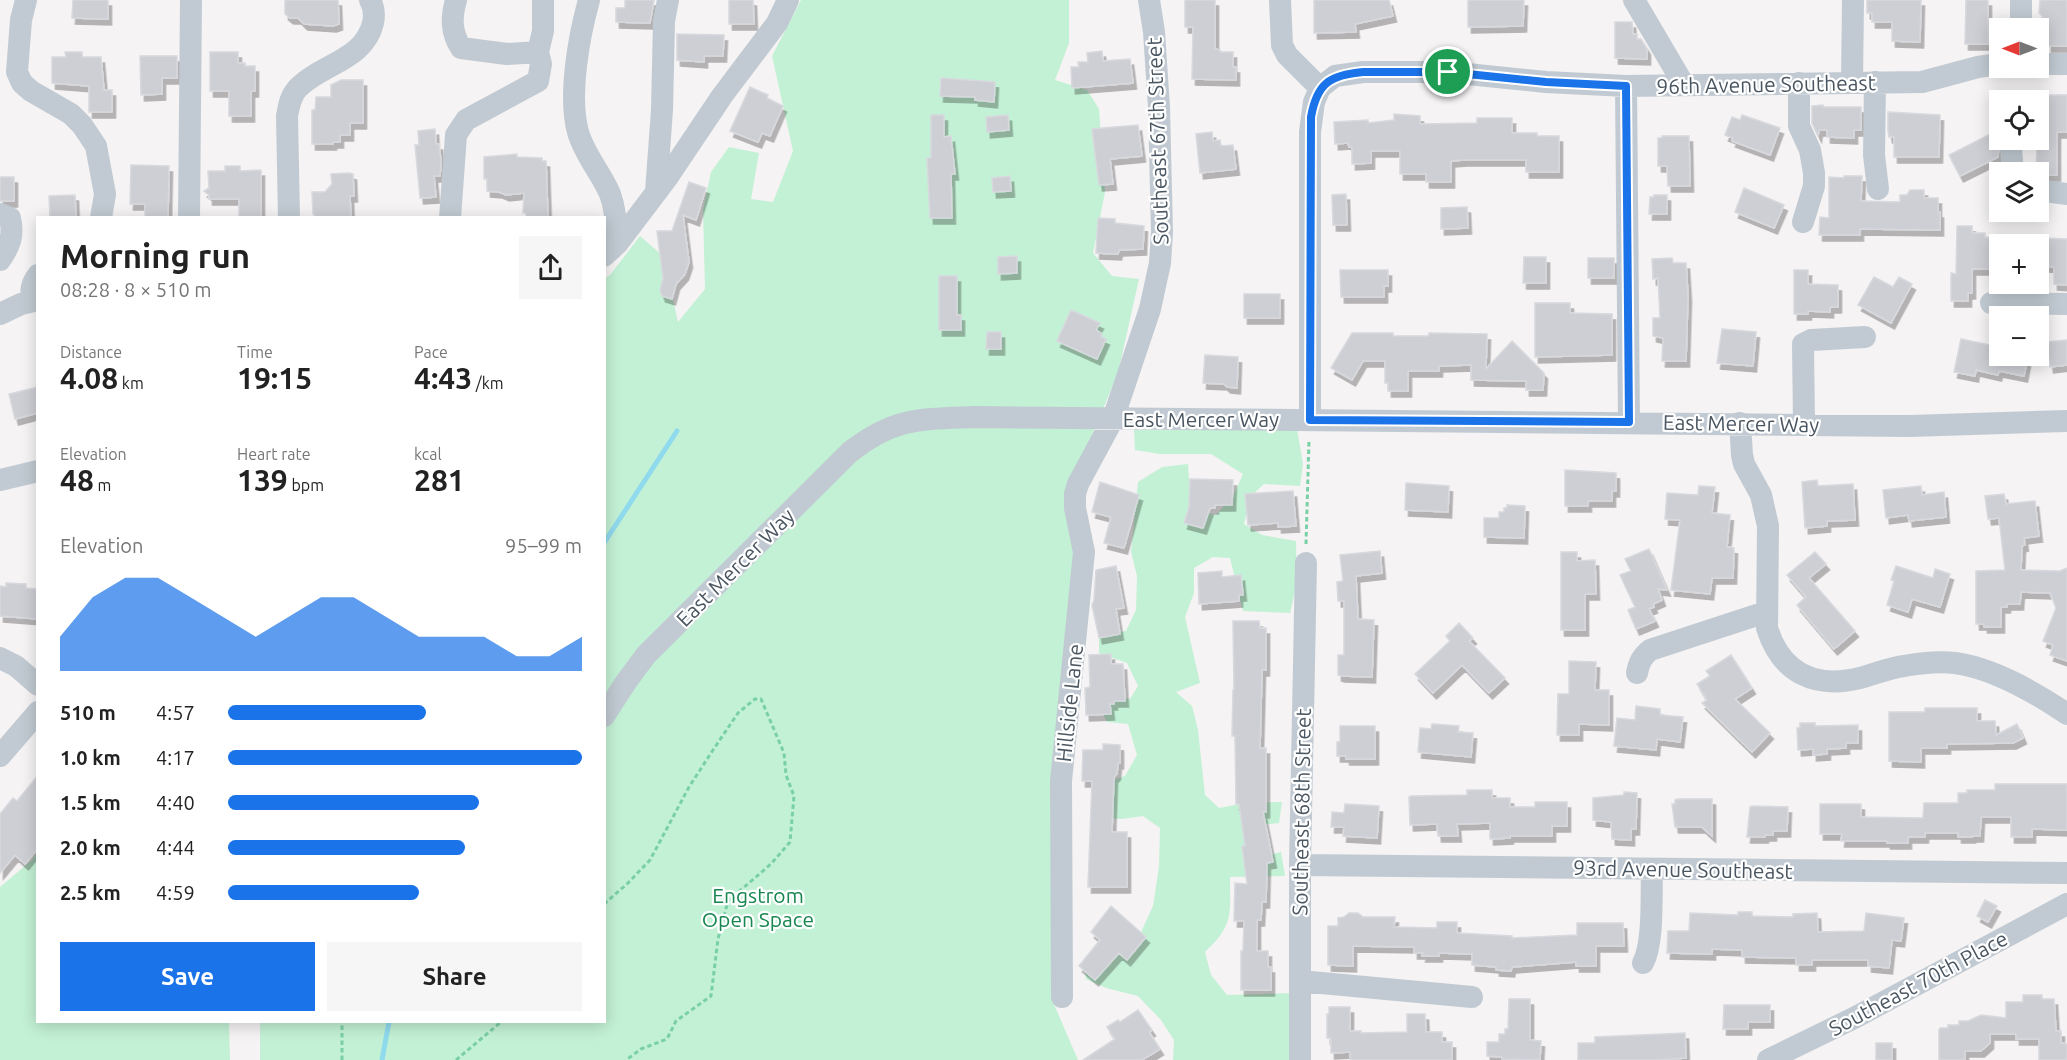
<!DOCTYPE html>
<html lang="en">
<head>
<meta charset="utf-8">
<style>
  :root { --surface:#fff; --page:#f6f6f6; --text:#222; --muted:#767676; --accent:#1a73e8 }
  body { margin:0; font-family:Ubuntu,sans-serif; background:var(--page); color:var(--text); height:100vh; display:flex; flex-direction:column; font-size:22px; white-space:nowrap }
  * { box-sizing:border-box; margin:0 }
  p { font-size:20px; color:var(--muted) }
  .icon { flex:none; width:33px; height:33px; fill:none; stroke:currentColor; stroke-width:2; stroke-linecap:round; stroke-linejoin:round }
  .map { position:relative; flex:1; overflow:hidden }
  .panel { position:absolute; left:36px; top:216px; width:570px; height:807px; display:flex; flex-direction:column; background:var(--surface); border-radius:0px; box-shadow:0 3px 15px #0003 }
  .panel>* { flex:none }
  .needle { width:39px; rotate:270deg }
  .fabs { position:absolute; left:1989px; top:18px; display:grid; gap:12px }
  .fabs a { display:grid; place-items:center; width:60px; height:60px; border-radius:0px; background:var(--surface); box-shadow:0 3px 15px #0003; font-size:30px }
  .pin { position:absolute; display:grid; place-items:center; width:51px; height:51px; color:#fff; margin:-26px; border:3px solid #fff; border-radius:50%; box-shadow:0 2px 6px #0007 }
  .round { display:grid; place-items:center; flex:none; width:63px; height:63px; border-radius:0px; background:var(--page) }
  .headline { display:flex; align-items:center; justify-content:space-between; height:102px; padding:0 24px }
  h1 { font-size:33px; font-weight:600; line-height:45px }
  .metrics { display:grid; grid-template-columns:repeat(3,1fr); gap:9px; height:102px; padding:6px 24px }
  .metrics div { display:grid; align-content:center }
  .metrics b { font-size:30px; font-weight:600 }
  .metrics small { font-size:16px; font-weight:400 }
  .metrics p { font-size:16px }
  .chart { height:168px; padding:12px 24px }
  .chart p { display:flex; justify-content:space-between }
  .chart svg { width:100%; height:108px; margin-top:6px; fill:var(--accent); opacity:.7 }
  .action { display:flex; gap:12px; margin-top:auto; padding:12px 24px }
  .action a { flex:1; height:69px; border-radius:0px; background:var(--accent); color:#fff; font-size:24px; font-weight:600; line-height:69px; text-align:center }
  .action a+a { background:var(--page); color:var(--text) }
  ul { padding:0 24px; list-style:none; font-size:20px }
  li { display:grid; grid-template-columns:96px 72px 1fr; align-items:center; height:45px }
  li i { height:15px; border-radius:8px; background:var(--accent) }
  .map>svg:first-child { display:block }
  .green { fill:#c3f1d5 }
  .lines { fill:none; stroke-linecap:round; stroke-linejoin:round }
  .stream { stroke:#90daee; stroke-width:5 }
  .building { fill:#cdcfd5; stroke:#d7d9de; stroke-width:1.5; filter:url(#shadow) }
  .path { stroke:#7ad0a6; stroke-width:3; stroke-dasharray:4.5 3; stroke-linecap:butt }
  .minor { stroke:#c1cad2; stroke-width:22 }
  .route-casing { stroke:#fff; stroke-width:12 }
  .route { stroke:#1a73e8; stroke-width:8 }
  .labels { text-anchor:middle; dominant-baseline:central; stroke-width:4.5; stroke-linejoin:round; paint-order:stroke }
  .street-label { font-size:21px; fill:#4a5661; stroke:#fff }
  .park-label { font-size:21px; fill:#17864f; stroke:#fff }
</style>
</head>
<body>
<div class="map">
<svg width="2067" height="1060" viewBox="0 0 2067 1060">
  <defs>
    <filter id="shadow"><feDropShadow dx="3.5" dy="6" stdDeviation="0" flood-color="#0004"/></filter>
  </defs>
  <rect width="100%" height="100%" fill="#f5f3f3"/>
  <path class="green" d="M801,0H1069V43L1055,80L1087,90L1099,109L1105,192L1093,253L1112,276L1139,279L1118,373L1092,435L1074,552L1053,1002L1078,1060H260V1022H604L605,278L610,275L640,236L663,256L678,322L705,289L703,209L711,172L729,147L759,153L751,199L773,202L793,151L772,56Z
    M1297,429L1303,464L1300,486L1264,484L1251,496L1244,524L1262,535L1296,541L1297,583L1290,613L1243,611L1230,558L1213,557L1194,568V593L1185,617L1200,683L1176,692L1192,706L1198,730L1205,795L1219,808L1245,803L1282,802L1279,823L1254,826L1257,858L1281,852L1285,876L1230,877C1230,914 1234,925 1205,952L1211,975L1227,995L1293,993L1292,1060H1173L1174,1040L1161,1020L1138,996L1106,988L1086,979L1084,959L1132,952L1153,906L1159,867L1160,828L1143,816L1122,819L1098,818L1095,786L1125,776L1137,755L1128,724L1107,722L1098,705L1105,694L1130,699L1138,686L1127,663L1099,653V635L1126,631L1136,610L1137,576L1131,552L1138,482L1162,467L1188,464L1191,509L1216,515L1234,494L1243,474L1211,454H1160L1135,450L1134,430Z
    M37,852L38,1022H229L230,1060H0V887L32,860Z"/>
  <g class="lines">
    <path class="stream" d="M604,543L677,431
      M382,1060L389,1022"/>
  </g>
  <path class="building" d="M73,0H108V19L72,18Z
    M285,0H338L339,24L333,26L304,24L298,18H290L285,14Z
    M625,0H654L650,23L616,22V8H625Z
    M729,0H753L754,24H729Z
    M1185,0H1215V49L1220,50V52H1233V67H1236V80L1192,79L1193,27H1185Z
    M1314,0H1389L1393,16L1355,24L1356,32L1314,33Z
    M1468,0H1524L1523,26L1468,27Z
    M1867,0H1921L1920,42L1892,41V22H1872V13H1867Z
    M1966,0H1988V44H1965Z
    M2040,0H2067V46H2048V22L2039,13Z
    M1615,22H1632L1633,34H1637V39H1641L1647,49V59L1615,58Z
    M677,34L724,35L723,56H704V62L677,60Z
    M1102,51L1103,61L1130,59L1133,83L1072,88L1071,67H1079L1078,62H1088L1087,53Z
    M65,52H82V57H101L104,90H112V112H89V86L52,83V57H66Z
    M210,52H238V63H245V66H255V91H251V116H229V91H210Z
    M140,56H177V78H162V94L141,95Z
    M941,78L995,82L994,102L975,100V97L940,96Z
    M341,80H363V123H350V135H340V142H333V144H312V110H315L316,97H331V85Z
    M750,87L768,95L767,98L783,106L770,136L762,133L758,142L730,131Z
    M2039,95H2067V132H2057V175H2038V172H2036Z
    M1823,105V107H1861V130H1854V138L1827,137V130H1819L1818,136L1812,123V106Z
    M1888,112L1940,115L1939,157H1894V137H1889L1888,130Z
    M1394,114L1420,116V124L1477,123V118H1512V133H1537V136H1559V172H1526V160H1464L1451,161V182H1426V174H1400V151H1371V163L1352,164V147H1349L1348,143L1335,144L1334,122L1368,120V123L1394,120Z
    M931,115H944V137L951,136L955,174H951L952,218H930L927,158H931Z
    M1008,115L1009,130L987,132L986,117Z
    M1742,115L1780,128L1770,155L1732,141L1733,138L1725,135L1732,117L1740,120Z
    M1138,125L1142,156L1110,159L1113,184L1099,185L1092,129Z
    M435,129L436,144H439L441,161L440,176H434L436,197L420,198L415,145H419L418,131Z
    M1998,130L2000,140H2002L1999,144L1998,157L1960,176L1949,155Z
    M1212,132L1213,141L1220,140L1221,146L1233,145L1236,169L1200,173L1196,134Z
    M1662,136H1689L1690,186H1668L1667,166H1658V138H1662Z
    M517,154V157L542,158V161H546L548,218H526V213H523L524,193L506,195L499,192L487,191V179H484V157Z
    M131,165L169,166L168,218H145V204H130Z
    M225,166H240V171L261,170V218H239V199H209V195L204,191L209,188L208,171H225Z
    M349,173L353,174L354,196H350L351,218H317L313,214L312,192H325L332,184L331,174Z
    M1010,176L1011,191L993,192L992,178Z
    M1844,176H1862L1861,201L1900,202V195H1907L1910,190H1924V198H1938V212H1940V230L1860,229V235H1819L1820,217L1829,218V177L1844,178Z
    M0,177H14V201H0Z
    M689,182L706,188L696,220L683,215L689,262L685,274L676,284L672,299L662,296L660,290L663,278L657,231H672Z
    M1744,188L1784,205L1774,228L1735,212Z
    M1346,194L1347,225H1333L1332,195Z
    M75,195L76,218H50L49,196Z
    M1654,195H1667V214H1649L1650,197H1654Z
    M1467,207L1468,228L1441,229V208Z
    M1098,218L1115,219V223L1144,226L1143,249L1119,250L1118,254L1096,253Z
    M1957,226H1972V233H1985V237L2000,238V269H1972V293H1968V301H1951V273L1956,274Z
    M2038,238L2067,239V285L2054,284V267L2038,265Z
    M1017,256V273L998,274V257Z
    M1524,257H1546V283H1523Z
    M1588,258H1614V278H1588Z
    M1672,258L1673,263H1686L1688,296L1686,361H1662L1663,338L1653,336V318H1660L1658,278L1653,279L1652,259Z
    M1340,270H1388V286H1384V297H1341Z
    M1794,270H1808V284L1838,285V307H1830V312L1808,311V314H1794Z
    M939,276H957V315H961V330H939Z
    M1874,277L1893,287L1899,277L1912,284L1891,323L1858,305Z
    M1244,294H1280V318H1244Z
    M1535,303H1570V313L1612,314V355L1535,357Z
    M1071,310L1100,323L1096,330L1102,334L1101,337L1106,339L1097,359L1057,341Z
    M1722,329L1756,332L1753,366L1717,363Z
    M987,332H1001V349H986Z
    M1352,333H1393V336H1429V333L1487,334L1486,369L1512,341L1544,373L1543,390H1526V381L1471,380V365L1439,366V371H1408V391H1388V383H1385V361H1363L1352,380L1331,368Z
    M1961,339L2000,347V356H2020L2019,359L2027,361L2024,376L1999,371L1998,375L1976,370L1975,376L1954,372Z
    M2067,340V365L2050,367L2047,342Z
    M1205,355L1238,357L1237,388L1227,387L1224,384L1203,383Z
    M38,387V413L15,419L9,394Z
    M1565,470L1616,473V491H1612V501H1588V506H1565Z
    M1190,479L1233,480L1232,505H1215V508H1210L1203,528L1184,523L1189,507Z
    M1817,480L1818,486L1853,484L1855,520L1827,521V526L1805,528L1802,482Z
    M1100,482L1139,495L1124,548L1104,543L1111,517L1092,512Z
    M1406,483L1449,486L1448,512L1405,510Z
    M1699,486L1715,487L1712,513L1730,515L1727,547L1734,548L1733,578H1712L1710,594L1671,590L1680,520L1665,519L1667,493L1698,495Z
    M1921,486L1922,495L1944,492L1946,517L1909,521L1908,515L1886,518L1883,490Z
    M1293,491L1296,526L1278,527V523L1248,525L1245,494Z
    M2004,494L2006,504L2035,501L2039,536L2024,538L2025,545L2022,546L2021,570L2060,571L2067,568V661L2050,655L2053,645L2043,641L2056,608L2050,593L2021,592L2020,604H2007V607H2001V627H1984V624H1976V571L2005,570L1999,518L1988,519L1985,496Z
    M1507,505L1525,506L1524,538L1484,537V518H1499V512H1504V508H1507Z
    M1649,549L1667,590L1658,589L1662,600L1653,604L1654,607L1649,609L1655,621L1636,629L1628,610L1635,607L1620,575L1631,571L1625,559Z
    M1380,551L1382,573L1356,576L1358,619L1374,620L1372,677L1341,676L1338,675V655H1344V601H1338L1337,582L1343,581L1340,555Z
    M1561,552H1577V561L1595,560L1596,594H1585V630H1561Z
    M1815,552L1826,564L1809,578L1855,631L1834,649L1797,605L1806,597L1787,575Z
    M1116,566L1124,608L1116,609L1120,634L1099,638L1092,605L1094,600L1096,570Z
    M1896,566L1933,578L1935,569L1950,574L1940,607L1912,599L1908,612L1887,605L1894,581L1891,580Z
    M1222,571V577L1241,575L1243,595H1239V601L1199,604L1198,573Z
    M6,583L26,584V588L38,589V619L0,616V586L6,587Z
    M1233,621H1259L1260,628H1266V670H1262L1260,748H1266V812H1263L1273,862L1267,863L1266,902H1262L1261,920H1257V951H1268V967H1271V990H1241V951H1243L1244,921H1234L1235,883L1247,884L1242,846H1245L1239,804H1236L1235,736H1232L1233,690H1234Z
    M1459,623L1473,638L1469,641L1505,678L1489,693L1462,665L1433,693L1415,674L1450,641L1446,636Z
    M1111,654V664H1123L1125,701H1114V704H1110L1111,714L1086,715L1085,688L1090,687L1089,655Z
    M1731,655L1752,688L1735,699L1770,733L1752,752L1702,703L1707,700L1697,684L1710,676L1706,671Z
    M1569,661L1596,662L1595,690H1609V725L1579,724V735H1557L1558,694H1569Z
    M1636,706L1660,709V715L1683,717L1680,742L1657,739L1656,750L1614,746L1617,718L1635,720Z
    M1925,708H1977V721H1995L1996,735L2017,724L2023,738L2013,743L1947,744V748H1921V762L1889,761V712H1925Z
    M1800,723H1815V726L1858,725V743H1846V748L1827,749V754L1813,755V749L1798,750L1797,728H1800Z
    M1432,724L1459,726L1458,732L1473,733L1471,757L1418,752L1420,728L1431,729Z
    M1340,726H1375V759H1346V756H1337V742H1340Z
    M1103,744L1120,745V763H1118L1117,774L1114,777L1112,832H1127V887H1088L1092,781H1082L1083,750H1103Z
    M38,775V848L25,864L15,855L0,873V814L13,798L17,801Z
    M1995,784H2067V830L2032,829V837H2011V817H1981L1980,836H1972V837H1958V833H1925V837H1908V843H1887V841H1841L1842,834H1820V804H1861V817L1923,818L1924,803H1958V793H1967V790H1995Z
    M1467,790H1492V798H1510V807H1535V802H1567V826H1552V836H1510V838L1490,839V823L1457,824L1458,836H1438L1437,824L1410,825L1409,797L1411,796L1467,795Z
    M1624,792L1637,793L1636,829H1631V840L1612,839L1611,822L1593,820V798L1624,795Z
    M1678,799H1712V836L1702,827H1675L1672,804H1675V800Z
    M1345,804L1379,806L1377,838L1343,836L1344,827H1331L1332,812L1344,813Z
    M1753,806L1788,807L1787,831H1773V835H1765V837H1747L1750,807Z
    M1985,900L1997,906L1988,922L1977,916Z
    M1111,906L1146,937L1127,960L1119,953L1095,980L1079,966L1100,940L1091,932Z
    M1738,912H1752V916L1793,917V914L1817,913L1818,932L1864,931L1866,913L1904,918L1901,941L1892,940L1889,968L1868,966V960H1812V965H1796V958L1742,957V950L1712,949V954L1667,953L1668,931H1689L1690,913L1738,915Z
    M1349,913H1358L1363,917H1395L1394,927L1437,928V922H1457V933L1512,936V938L1577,935V923H1623L1624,946H1596V966H1576V962L1512,967L1511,971L1496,970V967L1472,965V954L1439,953V956H1422L1423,953H1414V947L1353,946V966L1328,965V926H1338V918L1344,917Z
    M2023,995H2042V999H2054L2056,1031H2061V1043L2067,1044V1060H2039V1039H2016V1034H1990V1043L1981,1051H1965V1060H1939V1030L1940,1028H1948V1025H1959V1021H1968L1981,1015L2006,1018V1002H2023Z
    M1509,999H1530V1040L1541,1041L1540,1060L1502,1059V1057L1487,1056V1042H1499V1034H1505V1029H1508Z
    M1724,1005H1770V1022H1748V1029H1723Z
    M1329,1007H1350V1031H1361V1033L1407,1032V1014H1425L1426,1032H1442V1042H1452V1060H1350V1052L1331,1053V1038H1327V1014H1329Z
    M1138,1010L1152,1030L1149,1032L1160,1049L1142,1060H1083L1115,1039L1107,1027L1118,1020L1120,1022Z
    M1685,1033L1686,1058L1657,1060H1578V1043H1595V1037Z
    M1876,1043H1892V1060H1876Z"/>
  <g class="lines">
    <path class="path" d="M1306,544L1309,440
      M604,904L627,884L650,860L689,787L713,750L738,713L755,699H761L784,753L786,775L794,796L790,842L771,864L728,901L718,939L711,996L676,1021L667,1039L641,1049L626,1060
      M342,1060V1022
      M456,1060L501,1022"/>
    <path class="minor" d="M26,0L21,20L17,72L22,83L31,91L71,114L82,125L96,146L105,194L101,218
      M456,0C451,18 451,32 461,48L507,54L538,52
      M589,0C579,36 568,96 578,132C584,154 601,173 610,194C616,210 616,226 617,244
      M1280,0L1282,45L1287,55L1320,88L1314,102L1310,132V420
      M1634,0L1684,85
      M2018,28L2021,26V0
      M2038,64H2067
      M1875,82L1874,155L1878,189
      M1799,83V126L1810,150L1814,173V186L1803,222
      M1852,83L1853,0
      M1626,86L1629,422
      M1320,88L1335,76L1363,72H1448L1546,82L1626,86L1922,82L1978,67L2000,64
      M2011,149L2013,172
      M2038,190L2067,194
      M656,192L662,110L664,21L668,0
      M0,214L10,218C14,235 10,246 0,260
      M189,218L191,0
      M289,218L287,116C289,106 290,97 297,89C320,64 364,61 373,23C375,14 374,7 370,0
      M450,218L456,135L466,120L538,81L541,64L538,52L543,31V0
      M604,256L617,244L667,178L722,96L777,23L788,0
      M33,301C30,291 31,284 38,275
      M1991,303L2067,304
      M0,314L21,304L38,300
      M1740,423L1742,455L1744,464L1761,495L1768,526L1767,628C1781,673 1815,689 1860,678C1875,674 1889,668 1904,666C1920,663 1939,661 1955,663C1992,668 2036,693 2067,714
      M1804,424L1803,344L1811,340L1865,337
      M0,480L38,471
      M0,658L16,666L38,685
      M1637,673C1639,662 1642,657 1650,650L1766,612
      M604,716L626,682L646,655L850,452C895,417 921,419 975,417L1910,426L2067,421
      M0,756L38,712
      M1300,865L2067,873
      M1643,963C1654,943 1651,893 1652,869
      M1300,981L1472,997
      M1062,997L1061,781L1084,552L1075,508V494L1078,484L1113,419L1150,309L1160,263L1162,232L1159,107L1154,32L1149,0
      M1300,1060V865L1306,563
      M1768,1060L1856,1017L2067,904"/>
  </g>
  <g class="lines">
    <defs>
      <path id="route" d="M1363,72H1448L1546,82L1626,86L1629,422L1310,420L1311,117C1317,83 1330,75 1363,72Z"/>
    </defs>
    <use href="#route" class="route-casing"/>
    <use href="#route" class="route"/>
  </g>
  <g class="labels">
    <g class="street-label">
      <text transform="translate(1766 84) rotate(-1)">96th Avenue Southeast</text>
      <text transform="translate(1157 141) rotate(-92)">Southeast 67th Street</text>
      <text x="1201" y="419">East Mercer Way</text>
      <text transform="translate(1741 423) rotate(1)">East Mercer Way</text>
      <text transform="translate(735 567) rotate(-45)">East Mercer Way</text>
      <text transform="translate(1069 703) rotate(-84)">Hillside Lane</text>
      <text transform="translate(1301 812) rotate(-89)">Southeast 68th Street</text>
      <text transform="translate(1683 869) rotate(1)">93rd Avenue Southeast</text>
      <text transform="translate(1918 983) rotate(-28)">Southeast 70th Place</text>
    </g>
    <g class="park-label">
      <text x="758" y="895">Engstrom<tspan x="758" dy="24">Open Space</tspan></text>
    </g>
  </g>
</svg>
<div class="fabs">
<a><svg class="needle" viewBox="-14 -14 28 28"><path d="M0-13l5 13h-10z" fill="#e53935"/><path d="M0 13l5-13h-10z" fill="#767676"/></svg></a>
<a><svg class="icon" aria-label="locate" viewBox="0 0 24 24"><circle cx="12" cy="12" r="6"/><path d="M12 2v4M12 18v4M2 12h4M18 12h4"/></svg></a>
<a><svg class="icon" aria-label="layers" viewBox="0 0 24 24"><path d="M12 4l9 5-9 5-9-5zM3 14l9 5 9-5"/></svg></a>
<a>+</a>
<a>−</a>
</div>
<div class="pin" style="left:1448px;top:72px;background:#1e9e55"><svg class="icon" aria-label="arrive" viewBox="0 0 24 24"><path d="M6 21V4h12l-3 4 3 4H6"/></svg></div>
<section class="panel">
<div class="headline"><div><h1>Morning run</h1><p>08:28 · 8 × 510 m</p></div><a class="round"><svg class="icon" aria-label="share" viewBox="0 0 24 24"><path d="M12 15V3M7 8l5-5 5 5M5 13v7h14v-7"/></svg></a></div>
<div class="metrics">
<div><p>Distance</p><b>4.08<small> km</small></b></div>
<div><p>Time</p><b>19:15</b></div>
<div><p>Pace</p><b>4:43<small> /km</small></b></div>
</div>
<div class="metrics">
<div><p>Elevation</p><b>48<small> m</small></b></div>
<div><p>Heart rate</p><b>139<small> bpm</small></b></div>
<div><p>kcal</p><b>281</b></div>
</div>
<div class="chart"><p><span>Elevation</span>95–99 m</p>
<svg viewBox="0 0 160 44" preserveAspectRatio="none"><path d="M0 44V30L10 14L20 6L30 6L40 14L50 22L60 30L70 22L80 14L90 14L100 22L110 30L120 30L130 30L140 38L150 38L160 30V44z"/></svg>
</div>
<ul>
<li><b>510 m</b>4:57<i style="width:56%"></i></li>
<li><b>1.0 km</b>4:17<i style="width:100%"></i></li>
<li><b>1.5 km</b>4:40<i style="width:71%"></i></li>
<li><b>2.0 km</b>4:44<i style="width:67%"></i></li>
<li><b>2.5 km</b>4:59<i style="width:54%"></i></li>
</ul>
<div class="action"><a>Save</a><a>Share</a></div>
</section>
</div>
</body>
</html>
